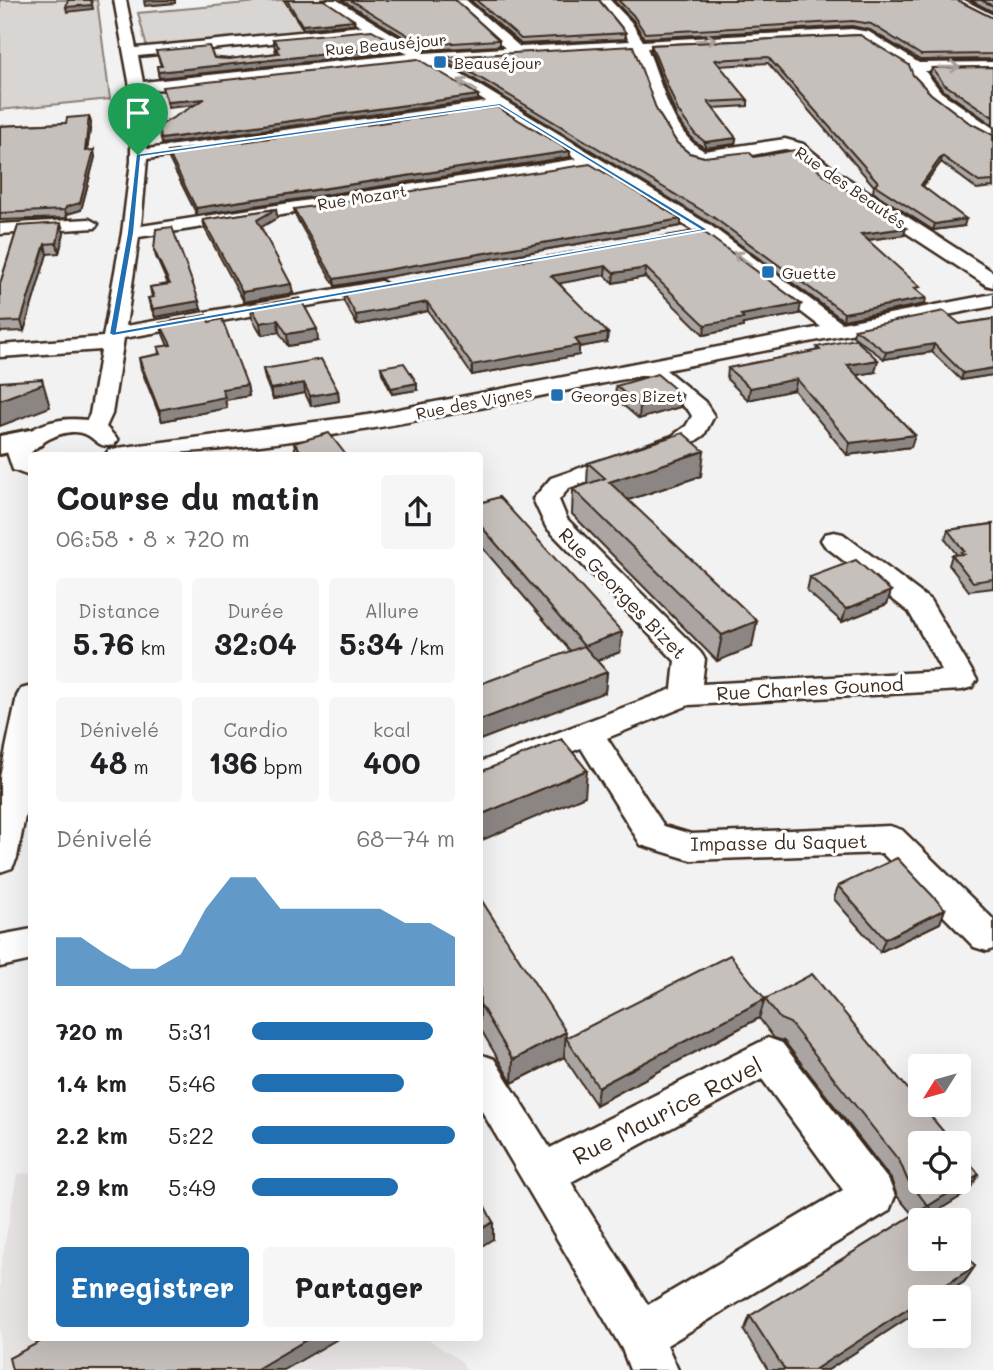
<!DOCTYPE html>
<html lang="fr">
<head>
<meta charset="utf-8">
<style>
  :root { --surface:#fff; --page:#f6f6f6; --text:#202124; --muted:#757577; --accent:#1f6fb2 }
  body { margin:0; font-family:Mali,sans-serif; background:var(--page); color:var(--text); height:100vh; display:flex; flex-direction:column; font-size:26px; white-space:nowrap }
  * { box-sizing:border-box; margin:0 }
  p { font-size:23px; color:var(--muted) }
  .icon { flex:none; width:38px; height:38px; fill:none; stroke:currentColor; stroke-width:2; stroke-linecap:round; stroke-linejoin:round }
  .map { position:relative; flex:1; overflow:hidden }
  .panel { position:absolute; left:28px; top:452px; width:455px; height:889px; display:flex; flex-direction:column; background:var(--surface); border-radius:7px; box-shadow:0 7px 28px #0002 }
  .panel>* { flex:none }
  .needle { width:46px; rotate:233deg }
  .tools { position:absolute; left:908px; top:1054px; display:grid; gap:14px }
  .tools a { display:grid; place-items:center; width:63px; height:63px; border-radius:7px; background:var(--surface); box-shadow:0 7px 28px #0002; font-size:35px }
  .pin { position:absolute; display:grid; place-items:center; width:60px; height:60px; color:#fff; margin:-72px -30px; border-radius:50% 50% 50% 0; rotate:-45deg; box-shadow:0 0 7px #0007 }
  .pin .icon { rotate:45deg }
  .round { display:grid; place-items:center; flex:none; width:74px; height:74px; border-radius:7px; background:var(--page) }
  .overview { display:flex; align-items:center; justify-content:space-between; height:119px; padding:0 28px }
  h1 { font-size:32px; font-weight:800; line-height:52px }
  .metrics { display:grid; grid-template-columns:repeat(3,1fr); gap:10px; height:119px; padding:7px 28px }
  .metrics div { display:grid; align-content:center; border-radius:7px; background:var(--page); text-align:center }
  .metrics b { font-size:30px; font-weight:800 }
  .metrics small { font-size:19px; font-weight:400 }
  .metrics p { font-size:19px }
  .chart { height:196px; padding:14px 28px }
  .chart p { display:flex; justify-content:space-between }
  .chart svg { width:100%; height:126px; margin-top:7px; fill:var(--accent); opacity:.7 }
  .action { display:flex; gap:14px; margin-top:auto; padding:14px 28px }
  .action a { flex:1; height:80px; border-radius:7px; background:var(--accent); color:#fff; font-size:28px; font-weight:800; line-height:80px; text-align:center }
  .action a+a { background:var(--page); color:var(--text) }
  ul { padding:0 28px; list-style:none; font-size:23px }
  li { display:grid; grid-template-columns:112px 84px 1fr; align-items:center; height:52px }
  li i { height:18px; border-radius:9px; background:var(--accent) }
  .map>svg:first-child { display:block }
  .built { fill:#e6e3e2 }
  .green { fill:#d8d5d2; stroke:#8a8078; stroke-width:2 }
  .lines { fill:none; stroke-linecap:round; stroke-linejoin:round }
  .minor-casing { stroke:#3b2a1e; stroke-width:5 }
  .major-casing { stroke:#3b2a1e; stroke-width:6 }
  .minor { fill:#fff; fill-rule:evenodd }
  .major { fill:#fff; fill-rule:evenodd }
  .wall { fill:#aaa5a3; stroke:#3b2a1e; stroke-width:2 }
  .shaded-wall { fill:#8b8684; stroke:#3b2a1e; stroke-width:2 }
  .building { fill:#c6c0bd; stroke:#3b2a1e; stroke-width:2 }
  .oneway { stroke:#a79f9a }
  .route { fill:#1f6fb2; stroke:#fff; stroke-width:2; fill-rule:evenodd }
  .poi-dot { fill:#1f6fb2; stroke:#fff; stroke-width:2.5 }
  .labels { text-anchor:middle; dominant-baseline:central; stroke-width:6; stroke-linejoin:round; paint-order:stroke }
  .far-street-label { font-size:16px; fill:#3b2a1e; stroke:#fff }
  .far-poi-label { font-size:16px; fill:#3b2a1e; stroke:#fff; text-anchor:start }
  .street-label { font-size:19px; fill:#3b2a1e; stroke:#fff }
  .near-street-label { font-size:23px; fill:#3b2a1e; stroke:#fff }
</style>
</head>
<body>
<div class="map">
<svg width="993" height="1370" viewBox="0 0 993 1370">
  <rect width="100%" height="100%" fill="#f3f2f2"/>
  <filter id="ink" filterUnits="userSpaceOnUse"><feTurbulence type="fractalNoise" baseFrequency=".0143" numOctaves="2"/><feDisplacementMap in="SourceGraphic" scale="14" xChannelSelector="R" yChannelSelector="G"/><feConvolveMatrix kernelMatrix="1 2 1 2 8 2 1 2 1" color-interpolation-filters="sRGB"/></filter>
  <g filter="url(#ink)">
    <path class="built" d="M31,1173L32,1337H425L462,1362L466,1370H0V1271L17,1174Z"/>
    <path class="green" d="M0,0H97L110,99L0,110Z
      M279,0H302L357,21L342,30L147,48L138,13Z"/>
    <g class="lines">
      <defs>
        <path id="minor" d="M114,0H126L136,48L362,26L322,0H337L424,53L505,48L453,0H466L520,47L630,41L618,22L597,0H610L631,22L643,41L852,29L869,32L919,63L993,62V70L925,71L941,92L993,128V140L968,126L931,98L914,79L910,69L860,38L647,48C662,81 670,132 704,151L785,139L803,144L836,171L993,272V287L986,285L824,179L791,150L785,149C759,153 730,161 703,161C666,161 646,77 634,49L437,60L711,226L842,323L993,294V306L666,370L705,402L714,416L704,435L688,446L569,488L559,500L567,519L700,652L705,659L702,684L942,671L909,612L825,546L821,540L825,534L834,532L843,534L930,600L977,680L972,687L962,690L689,705L607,738L664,826L691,834L890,826L902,830L993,919V949L987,951L974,947L882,853L691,860L641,845L581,748L480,787V762L672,689L675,661L546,527L533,499L551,478L672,436L686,426L692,416L689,411L645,375C468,409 285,455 105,455L109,450L117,448L368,415L821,327L699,234L590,167L139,237L126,326L381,281L391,287L381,293L124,338L112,414L106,427L118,440L114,445C101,448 99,443 89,436C71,425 43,439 31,453L32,477L13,470L7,452C25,426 56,416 87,420L90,414L101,350L0,357V345L103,337L122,233L131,161V92ZM373,33L408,54L143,82L138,56ZM419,61L486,102L147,149L145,91ZM498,110L577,159L141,226L147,159Z
          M949,0H964L993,15V24Z
          M89,219L98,224L95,228L0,234V224Z
          M32,686V780L17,858L12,868L0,872V777L17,696L21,689Z
          M32,929V960L0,967V935Z
          M768,1038L782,1043L889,1181L895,1196L889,1211L667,1345L678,1370H630L622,1349L480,1108V1054L494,1059L550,1148ZM762,1079L843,1190L648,1305L571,1182Z"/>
        <path id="major" d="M30,430L41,433L45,439L41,445L0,454V436Z"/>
      </defs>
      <use href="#minor" class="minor-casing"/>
      <use href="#major" class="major-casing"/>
      <use href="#minor" class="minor"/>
      <use href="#major" class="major"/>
    </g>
    <path class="wall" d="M284,0H324L354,24L303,29Z
      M342,0H455L499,40V46L425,50Z
      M470,0H599L626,33L625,39L521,44Z
      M613,0H957L993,18V59L920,60L870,30L852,26L644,38L633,20Z
      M970,0H993V12Z
      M860,35L913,75L931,94L968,122L993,135V187L977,189L941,162L923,186L964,226L933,230L873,192L874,186L768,63L719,66L748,100V106L713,108L736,138L735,144L705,148L694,141L677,118L651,50V45Z
      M273,39L400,52L159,78L157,66H161L156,51L229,59L276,53Z
      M445,57L657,111L677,143L689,153L704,157H754L824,175L904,235L867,240L919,292L925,304L843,320L712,224L446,62Z
      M993,67V125L943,90L930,74L932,68Z
      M89,116L91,123L87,151L95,157L81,210L67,214V218L0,220V126L66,123Z
      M168,152L570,157L197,215L169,159Z
      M276,209L277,218L261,227L293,293L244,302L205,229L203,220Z
      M294,209L681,226L335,286L295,215Z
      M18,226L64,233L59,253L47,254L24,331L0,332V284Z
      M701,230L799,314L743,324V327L704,335L645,277L613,283L605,275L559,283L607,342L579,347V355L472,375L428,311L357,325L344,302L343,292Z
      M154,250L201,309L155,317L150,306L148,298H152L150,287L168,284L156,257Z
      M251,306L318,341L288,346L279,332L262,335L252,318Z
      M993,319V375L961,380L932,352L884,359L853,336L855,329L960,324Z
      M209,322L247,385L249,396L225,400L227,408L162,421L141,369L139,358L159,354L158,347L168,346L163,334L160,323Z
      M817,347L875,372L857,375L915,435L911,447L847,455L794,390L748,400L727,379L728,368L816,351Z
      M381,367L417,390L392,394L382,373Z
      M263,369L338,391L339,401L311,406L305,393L273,399L265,379Z
      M616,386L682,395L680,407L639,419L615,398Z
      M294,443L346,455H296Z
      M588,463L701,476L628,500L752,647L717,661L572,514L573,489L587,484Z
      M480,503L620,652L597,661L607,672L605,692L481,546L480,547Z
      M993,524V588L969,591L949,565L952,555H957L945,539L948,530Z
      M810,577L891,591L887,604L842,622L807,591Z
      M838,886L945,909L940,923L880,952L834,899Z
      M480,898L566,1038L765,999L979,1174L968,1192L934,1213L975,1266L964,1282L920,1297V1310L828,1370H768L744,1331L750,1316L913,1215L897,1196L891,1179L784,1041L774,1038L759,1018L596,1105L564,1057L512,1083L480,1028Z"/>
    <path class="shaded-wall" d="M91,0L93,9L67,12L66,7Z
      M156,0H175V3L145,6L144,1Z
      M354,20V24L303,29L302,25Z
      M400,46V52L159,78L158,72Z
      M478,95V100L162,144L161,139Z
      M205,99V104L168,108L167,102Z
      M89,116L91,123L86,158L85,151Z
      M736,138L735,144L705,148V142Z
      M94,150L95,157L81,210L67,214V218L65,210L66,207Z
      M570,151V157L197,215L196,208Z
      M942,156L941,162L919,191L921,185Z
      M276,209L277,218L258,229L257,220Z
      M681,219V226L335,286L334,279Z
      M966,219L964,226L933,230L935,224Z
      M61,223L64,233L59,253L57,243Z
      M906,228L904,235L860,241L861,234Z
      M45,244L47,254L24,331L21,321Z
      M606,266L605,275L551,285V276Z
      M646,268L645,277L613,283L614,273Z
      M291,284L293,293L244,302L242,292Z
      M926,298L925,304L843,320L844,313Z
      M199,301L201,309L155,317L153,309Z
      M427,302L428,311L357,325L356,315Z
      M801,304L799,314L743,324V327L704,335L705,325L741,315Z
      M278,320L279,332L262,335L260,323Z
      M317,329L318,341L288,346L287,334Z
      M608,333L607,342L579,347V355L472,375V365L575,339Z
      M934,344L932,352L884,359L886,352Z
      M878,360L875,372L845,377L847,365Z
      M993,368V375L961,380L963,373Z
      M42,379L50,407L0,426V400Z
      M797,379L794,390L748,400L750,388Z
      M304,383L305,393L273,399L271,389Z
      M417,383V390L392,394L391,388Z
      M247,385L249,396L225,400L227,408L162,421L159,410L222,389Z
      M338,391L339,401L311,406L310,396Z
      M682,395L680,407L639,419L640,406Z
      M915,435L911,447L847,455L850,443Z
      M704,451L701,476L607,507L609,482Z
      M481,526V546L480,547V527Z
      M891,591L887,604L842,622L846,609Z
      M757,621L752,647L717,661L722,635Z
      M622,632L620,652L583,666L584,646Z
      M607,672L605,692L480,740V720Z
      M587,770L585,796L480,841V815Z
      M945,909L940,923L880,952L885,939Z
      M765,999L759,1018L596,1105L598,1087Z
      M566,1032L564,1057L512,1083L513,1060Z
      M979,1174L968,1192L923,1220L928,1206Z
      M493,1222V1239L480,1247V1230Z
      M975,1266L964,1282L941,1297H927Z
      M920,1301V1310L828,1370H814Z
      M311,1337H341L284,1370H255Z"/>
    <path class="building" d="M68,0H91L92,5L66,7Z
      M287,0H324L354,20L302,25Z
      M350,0H455L499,40L424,45Z
      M476,0H599L626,33L521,39Z
      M618,0H957L993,18V54L921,55L871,24L853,21L645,33L633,15Z
      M981,0H993V6Z
      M372,30L400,46L158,72L157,66H162L156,51L209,46L214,58L229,59L279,53L276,48L279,47L273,39Z
      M860,35L909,65L913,75L931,94L968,122L993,135V181L979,182L942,156L921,185L966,219L935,224L875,185L878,182L768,57L715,60L748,100L708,102L736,138L705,142L695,134L678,111L651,45Z
      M633,46L657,111L677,143L689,153L704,157L749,152L754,157L795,150L824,175L906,228L861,234L920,287L914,288L926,298L844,313L713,217L445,57Z
      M418,59L478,95L161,139L159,126L205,99L167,102L162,87Z
      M993,67V117L944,84L932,68Z
      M497,107L570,151L196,208L168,152Z
      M89,116L85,151L94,150L80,203L66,207L65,210L0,213V126L66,123L67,118Z
      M590,164L681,219L334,279L294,209Z
      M276,209L257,220L291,284L242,292L203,220Z
      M61,223L57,243L45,244L21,321L0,322V284L18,226Z
      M172,227L199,301L153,309L148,298L154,297L150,287L170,284L154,250L156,229Z
      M701,230L801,304L741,315L744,318L705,325L646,268L614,273L606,266L551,276L608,333L575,339L580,345L472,365L427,302L356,315L343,292Z
      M300,298L317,329L287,334L278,320L260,323L251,306Z
      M944,311L960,324L993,319V368L963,373L934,344L886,352L855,329Z
      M206,315L209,322L222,319L247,385L222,389L225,397L159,410L139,358L161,354L158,347L171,345L160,323Z
      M855,339L878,360L847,365L915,435L850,443L797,379L750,388L728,368L820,350L817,347Z
      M321,359L338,391L310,396L304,383L271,389L263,369Z
      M404,363L417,383L391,388L381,367Z
      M657,374L682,395L640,406L616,386Z
      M42,379L43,384L0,400V382Z
      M329,433L346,455H304L294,443Z
      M683,433L704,451L609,482L757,621L722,635L573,489L605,478L588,463Z
      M499,497L622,632L584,646L481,526L480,527V503Z
      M993,524V579L973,582L952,555L964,554L961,552L964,551L948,530Z
      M856,560L891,591L846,609L810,577Z
      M584,646L607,672L480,720V684Z
      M562,739L587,770L480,815V772Z
      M897,858L945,909L885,939L838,886Z
      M480,898L566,1032L513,1060L480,1004Z
      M730,955L765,999L598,1087L566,1038Z
      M812,974L953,1143H920V1181H959V1150L979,1174L928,1206L907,1179L900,1162L790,1023L780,1019L765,999Z
      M480,1197L493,1222L480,1230Z
      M928,1206L939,1220H920V1258H959V1245L975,1266L927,1297H920V1301L814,1370H785L750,1316Z
      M49,1337H311L255,1370H12L9,1358Z"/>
    <defs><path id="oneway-shaft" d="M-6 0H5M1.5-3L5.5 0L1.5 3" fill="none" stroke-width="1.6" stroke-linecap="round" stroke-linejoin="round" transform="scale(1.75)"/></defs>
    <g class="oneway">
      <use href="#oneway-shaft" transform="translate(706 40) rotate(-3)"/>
      <use href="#oneway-shaft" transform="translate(949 67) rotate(-1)"/>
      <use href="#oneway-shaft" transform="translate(467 85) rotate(-149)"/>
      <use href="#oneway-shaft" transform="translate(742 258) rotate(-143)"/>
    </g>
  </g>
  <path class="route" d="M500,103L709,230L113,336L109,334L127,233L136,154ZM499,106L699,229L117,331L134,233L141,157Z"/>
  <g class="poi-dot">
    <rect x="433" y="55" width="14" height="14" rx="3.5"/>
    <rect x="761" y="265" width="14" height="14" rx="3.5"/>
    <rect x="550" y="388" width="14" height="14" rx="3.5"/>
  </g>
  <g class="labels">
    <g class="far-street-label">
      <text transform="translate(386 44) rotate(-5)">Rue Beauséjour</text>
      <text transform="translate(851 187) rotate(35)">Rue des Beautés</text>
      <text transform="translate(362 197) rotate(-9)">Rue Mozart</text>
      <text transform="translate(474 402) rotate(-11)">Rue des Vignes</text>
    </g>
    <g class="far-poi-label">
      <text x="454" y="62">Beauséjour</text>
      <text x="782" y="272">Guette</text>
      <text x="571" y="395">Georges Bizet</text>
    </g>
    <g class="street-label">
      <text transform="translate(623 593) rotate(46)">Rue Georges Bizet</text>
      <text transform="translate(810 688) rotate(-3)">Rue Charles Gounod</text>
      <text transform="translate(779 842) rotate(-1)">Impasse du Saquet</text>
    </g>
    <g class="near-street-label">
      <text transform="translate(667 1110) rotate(-27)">Rue Maurice Ravel</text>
    </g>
  </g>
</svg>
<div class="tools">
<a><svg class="needle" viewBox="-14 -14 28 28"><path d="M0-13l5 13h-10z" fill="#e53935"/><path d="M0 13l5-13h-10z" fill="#757577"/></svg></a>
<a><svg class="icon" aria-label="locate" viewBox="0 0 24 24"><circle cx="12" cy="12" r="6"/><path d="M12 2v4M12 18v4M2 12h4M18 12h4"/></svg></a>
<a>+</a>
<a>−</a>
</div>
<div class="pin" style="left:138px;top:155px;background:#1e9e55"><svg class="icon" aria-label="arrive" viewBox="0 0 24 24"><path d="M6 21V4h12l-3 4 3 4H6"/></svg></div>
<section class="panel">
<div class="overview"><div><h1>Course du matin</h1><p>06:58 · 8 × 720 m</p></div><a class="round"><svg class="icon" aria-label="share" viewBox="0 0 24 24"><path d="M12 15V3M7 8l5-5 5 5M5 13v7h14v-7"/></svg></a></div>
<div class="metrics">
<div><p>Distance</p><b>5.76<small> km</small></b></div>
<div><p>Durée</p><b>32:04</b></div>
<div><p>Allure</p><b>5:34<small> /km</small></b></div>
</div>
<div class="metrics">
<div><p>Dénivelé</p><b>48<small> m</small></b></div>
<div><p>Cardio</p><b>136<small> bpm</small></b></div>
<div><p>kcal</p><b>400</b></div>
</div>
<div class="chart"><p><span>Dénivelé</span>68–74 m</p>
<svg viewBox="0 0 160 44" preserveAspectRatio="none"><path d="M0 44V27L10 27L20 33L30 38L40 38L50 33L60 17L70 6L80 6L90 17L100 17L110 17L120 17L130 17L140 22L150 22L160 27V44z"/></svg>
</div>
<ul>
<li><b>720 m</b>5:31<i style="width:89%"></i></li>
<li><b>1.4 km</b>5:46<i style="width:75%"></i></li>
<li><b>2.2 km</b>5:22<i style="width:100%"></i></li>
<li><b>2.9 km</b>5:49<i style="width:72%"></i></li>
</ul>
<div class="action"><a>Enregistrer</a><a>Partager</a></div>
</section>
</div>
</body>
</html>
